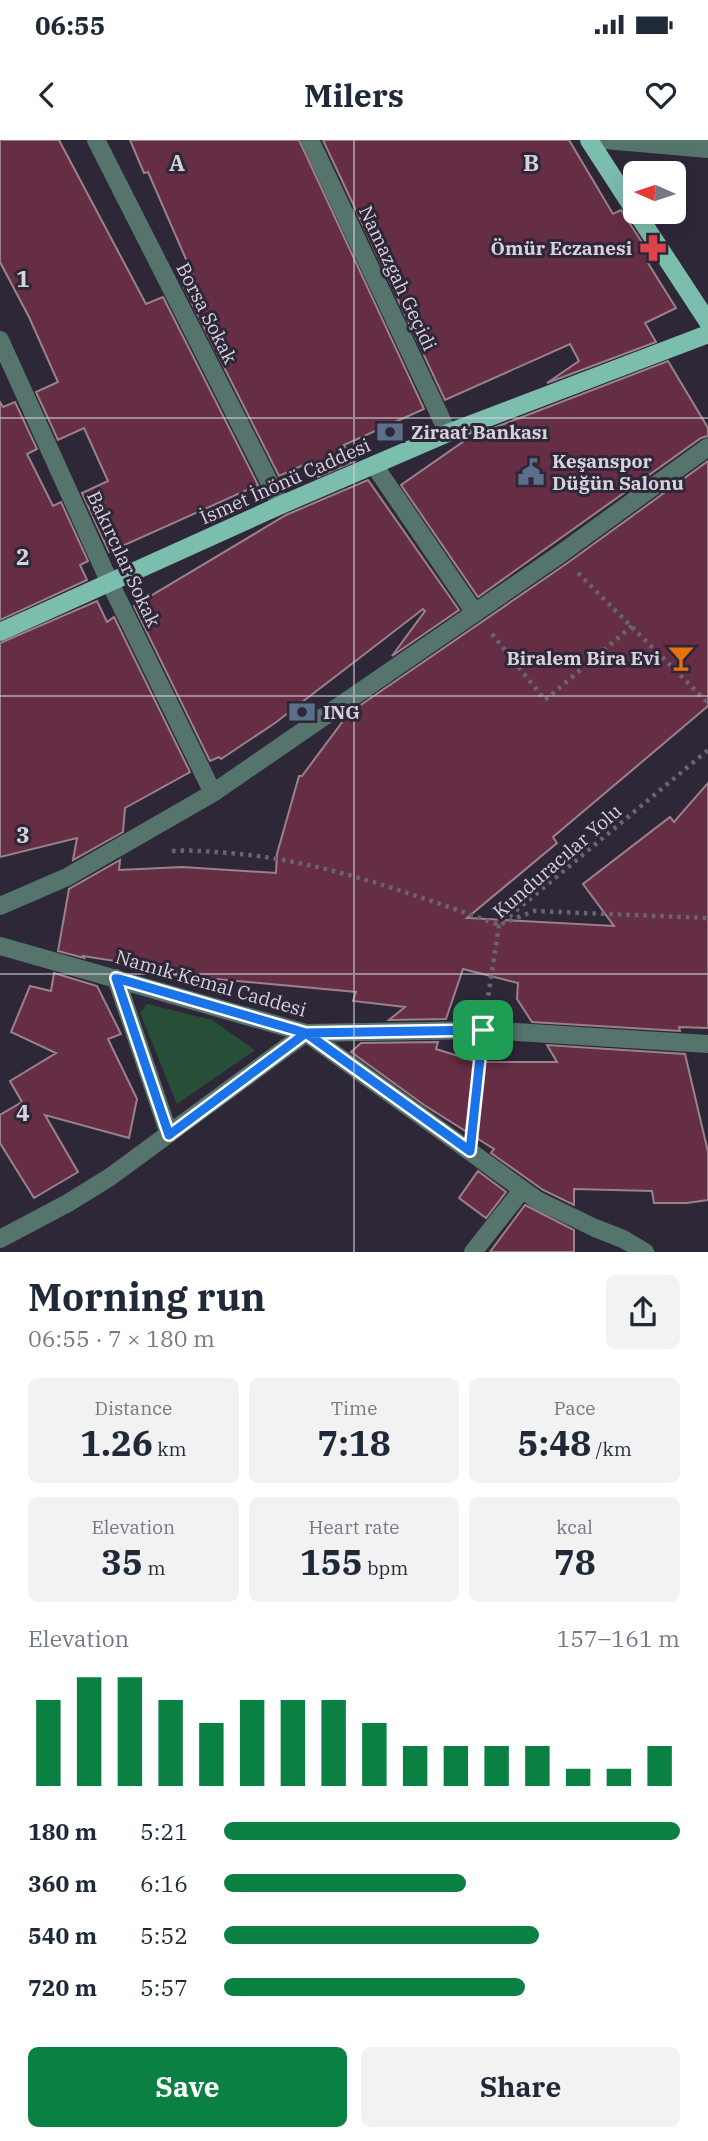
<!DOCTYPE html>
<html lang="en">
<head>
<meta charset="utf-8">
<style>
  :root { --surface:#fff; --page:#f2f2f3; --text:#1f2937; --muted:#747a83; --accent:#0b8043 }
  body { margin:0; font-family:"IBM Plex Serif",serif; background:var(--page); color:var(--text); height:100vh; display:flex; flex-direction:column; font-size:26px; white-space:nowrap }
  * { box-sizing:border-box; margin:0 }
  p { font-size:23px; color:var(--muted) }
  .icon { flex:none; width:38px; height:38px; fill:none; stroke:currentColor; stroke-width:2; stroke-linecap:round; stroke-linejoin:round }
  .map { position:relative; height:1112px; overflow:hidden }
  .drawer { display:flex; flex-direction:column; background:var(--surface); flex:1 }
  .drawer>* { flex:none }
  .needle { width:46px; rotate:273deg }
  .buttons { position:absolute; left:623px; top:21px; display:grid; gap:14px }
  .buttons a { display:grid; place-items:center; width:63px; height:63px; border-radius:10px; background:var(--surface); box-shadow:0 7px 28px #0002; font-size:35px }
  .pin { position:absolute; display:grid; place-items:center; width:60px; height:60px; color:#fff; margin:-30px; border-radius:14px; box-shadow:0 4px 10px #0006 }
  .round { display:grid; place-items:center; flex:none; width:74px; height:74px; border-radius:10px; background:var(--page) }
  .summary { display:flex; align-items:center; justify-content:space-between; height:119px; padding:0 28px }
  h1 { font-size:38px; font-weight:700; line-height:52px }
  .metrics { display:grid; grid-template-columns:repeat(3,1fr); gap:10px; height:119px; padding:7px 28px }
  .metrics div { display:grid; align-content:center; border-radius:10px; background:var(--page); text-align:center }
  .metrics b { font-size:35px; font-weight:700 }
  .metrics small { font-size:19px; font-weight:400 }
  .metrics p { font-size:19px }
  .chart { height:196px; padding:14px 28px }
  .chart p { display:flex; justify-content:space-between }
  .chart svg { width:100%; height:126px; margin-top:7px; stroke:var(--accent); stroke-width:6 }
  .cta { display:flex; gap:14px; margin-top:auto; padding:14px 28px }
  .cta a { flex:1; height:80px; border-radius:10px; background:var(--accent); color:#fff; font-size:28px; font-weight:700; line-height:80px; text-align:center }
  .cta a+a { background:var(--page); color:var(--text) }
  ul { padding:0 28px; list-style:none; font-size:23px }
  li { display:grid; grid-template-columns:112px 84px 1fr; align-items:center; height:52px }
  li i { height:18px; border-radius:9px; background:var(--accent) }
  .status { display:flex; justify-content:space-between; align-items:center; height:49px; padding:0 35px; background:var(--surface); direction:ltr }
  .status svg { height:19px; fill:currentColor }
  header { display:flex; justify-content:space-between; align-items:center; height:91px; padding:0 28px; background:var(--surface); font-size:32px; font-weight:700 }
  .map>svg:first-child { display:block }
  .green { fill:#274f38 }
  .building { fill:#652e45; stroke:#9b818a; stroke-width:2 }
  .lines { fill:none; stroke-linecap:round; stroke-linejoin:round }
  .path { stroke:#696372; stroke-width:4.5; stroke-dasharray:3.5 5; stroke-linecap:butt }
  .minor { stroke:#55746c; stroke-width:18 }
  .major { stroke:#7cbeae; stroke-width:18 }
  .route-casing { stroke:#fff; stroke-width:14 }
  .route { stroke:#1a73e8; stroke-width:9 }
  .grid { fill:none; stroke:#d6d2dd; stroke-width:2; stroke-opacity:0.55 }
  .labels { text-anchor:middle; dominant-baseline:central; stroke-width:6; stroke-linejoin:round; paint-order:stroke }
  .poi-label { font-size:19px; font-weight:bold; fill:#d6d2dd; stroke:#2e2738; text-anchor:start }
  .street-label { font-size:19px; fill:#d6d2dd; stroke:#2e2738 }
  .grid-label { font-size:23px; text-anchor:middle; font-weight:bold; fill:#d6d2dd; stroke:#2e2738; stroke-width:6; stroke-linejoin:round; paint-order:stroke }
</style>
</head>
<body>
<div class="status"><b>06:55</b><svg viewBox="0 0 49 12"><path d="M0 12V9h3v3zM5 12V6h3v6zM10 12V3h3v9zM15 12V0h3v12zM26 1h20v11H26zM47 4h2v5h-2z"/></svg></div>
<header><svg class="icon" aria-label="back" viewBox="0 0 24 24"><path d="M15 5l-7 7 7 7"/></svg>Milers<svg class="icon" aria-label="heart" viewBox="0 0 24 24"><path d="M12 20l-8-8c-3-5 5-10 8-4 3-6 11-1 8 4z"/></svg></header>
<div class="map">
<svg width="708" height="1112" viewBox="0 0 708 1112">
  <rect width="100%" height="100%" fill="#2e2738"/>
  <path class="green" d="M147,864L212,880L255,910L177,964L140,873Z"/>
  <path class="building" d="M0,0H59L146,164L163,157L258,345L109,412L82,353L108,341L84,288L58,300L36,252L58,242L29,177L0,122Z
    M130,0H299L424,269L344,305L355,321L318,337L310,322L279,336L184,148L196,142L148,32L144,33Z
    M323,0H569L613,74L621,70L654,121L648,123L676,168L645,183L656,202L547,243L579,221L570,204L445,260Z
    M668,221L708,288V296L701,298L478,457L401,345L470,297Z
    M0,262L3,267L15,262L37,309L27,314L53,366L61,362L88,421L80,425L87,440L0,480Z
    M708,321V566L553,697L557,703L467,778L614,786L583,744L670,677L674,682L708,643V888L679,887L680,891L532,882L517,859L518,843L463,829L446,879L389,880L405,867L353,861L356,852L173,835V830L83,816L84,818L58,811L69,749L120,720L119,730L182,727L276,733L277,714L299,636H302L349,573L566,424Z
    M368,340L459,470L392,516L425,471L423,469L275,583L221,619L219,617L210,621L134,466L286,375Z
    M97,461L107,482L114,477L190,632L125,668L123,692L73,720L77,698L0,717V503Z
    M54,833L97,846L121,894L108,899L137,959L129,998L45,975L78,1032L34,1058L0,1003V975L22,962L10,941L56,913L11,892L30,846L51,851Z
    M438,902L436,909L477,922H557L547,905L685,914L708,1012V1060L687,1063H654L652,1051L574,1049V1065L543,1050L491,1013L494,1009L424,965L351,912L361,903Z
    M478,1031L506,1052L486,1078L459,1058Z
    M525,1065L574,1090V1112H490Z"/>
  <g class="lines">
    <path class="path" d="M578,433L708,563
      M492,494L545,560L632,486
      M172,711C187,710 201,711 215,712C313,717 407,752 499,785L534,771L708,778
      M487,864L499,785L708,610
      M474,979L480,918"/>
    <path class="minor" d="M96,0L281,365
      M310,0L448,293
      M605,0L708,9
      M0,200L110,443L213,653
      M374,325L475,473
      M0,766L67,737L213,653L559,415L708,307
      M0,806L306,893L483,890L708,904
      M116,838L169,994
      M0,1099L68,1063L110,1037L306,893L537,1060L595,1088L623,1099L645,1112
      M473,1112L522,1050"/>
    <path class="major" d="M589,0L635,71
      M636,72L708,182
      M0,492L281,365L448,293L708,194"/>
  </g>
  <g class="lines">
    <defs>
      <path id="route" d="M483,890L306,893L169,995L116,838L306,893L470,1011L483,890"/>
    </defs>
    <use href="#route" class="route-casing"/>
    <use href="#route" class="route"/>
  </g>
  <path class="grid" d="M354,0V1112M0,278H708M0,556H708M0,834H708"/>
  <defs>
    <symbol id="pharmacy-bare" viewBox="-9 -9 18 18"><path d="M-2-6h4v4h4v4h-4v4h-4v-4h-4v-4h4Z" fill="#e0444e" stroke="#2e2738" stroke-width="2.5" paint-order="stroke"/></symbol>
    <symbol id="bank-bare" viewBox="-9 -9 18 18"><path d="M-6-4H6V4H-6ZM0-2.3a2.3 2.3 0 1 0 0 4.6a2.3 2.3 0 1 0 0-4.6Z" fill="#5c6f8a" stroke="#2e2738" stroke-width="2.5" paint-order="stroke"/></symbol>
    <symbol id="civic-bare" viewBox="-9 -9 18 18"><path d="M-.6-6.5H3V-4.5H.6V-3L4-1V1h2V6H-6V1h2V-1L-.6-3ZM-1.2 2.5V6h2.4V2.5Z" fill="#5c6f8a" stroke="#2e2738" stroke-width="2.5" paint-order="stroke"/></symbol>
    <symbol id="bar-bare" viewBox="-9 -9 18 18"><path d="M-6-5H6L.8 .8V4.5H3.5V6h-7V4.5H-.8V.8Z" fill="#e8710a" stroke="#2e2738" stroke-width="2.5" paint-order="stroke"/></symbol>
  </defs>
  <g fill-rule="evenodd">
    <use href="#pharmacy-bare" x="634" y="89" width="38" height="38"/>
    <use href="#bank-bare" x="371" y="273" width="38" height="38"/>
    <use href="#civic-bare" x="512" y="313" width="38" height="38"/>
    <use href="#bar-bare" x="662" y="499" width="38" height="38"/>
    <use href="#bank-bare" x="283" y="553" width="38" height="38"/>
  </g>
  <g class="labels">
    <g class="poi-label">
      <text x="632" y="108" text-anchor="end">Ömür Eczanesi</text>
      <text x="411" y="292">Ziraat Bankası</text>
      <text x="552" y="321">Keşanspor<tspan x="552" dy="22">Düğün Salonu</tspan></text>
      <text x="660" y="518" text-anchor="end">Biralem Bira Evi</text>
      <text x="323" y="572">ING</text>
    </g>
    <g class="street-label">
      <text transform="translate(398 138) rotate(65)">Namazgah Geçidi</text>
      <text transform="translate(207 173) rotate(63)">Borsa Sokak</text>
      <text transform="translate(285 341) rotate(-24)">İsmet İnönü Caddesi</text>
      <text transform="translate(124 419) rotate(65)">Bakırcılar Sokak</text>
      <text transform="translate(557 721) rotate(-41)">Kunduracılar Yolu</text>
      <text transform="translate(211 843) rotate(16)">Namık Kemal Caddesi</text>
    </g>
  </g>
  <g class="grid-label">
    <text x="177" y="31">A</text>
    <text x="531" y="31">B</text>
    <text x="23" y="147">1</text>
    <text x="23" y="425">2</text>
    <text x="23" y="703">3</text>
    <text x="23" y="981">4</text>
  </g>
</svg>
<div class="buttons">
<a><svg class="needle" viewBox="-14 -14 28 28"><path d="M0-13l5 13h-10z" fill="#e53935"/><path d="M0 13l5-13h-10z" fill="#747a83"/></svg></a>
</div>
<div class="pin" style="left:483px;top:890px;background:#1e9e55"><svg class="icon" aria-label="arrive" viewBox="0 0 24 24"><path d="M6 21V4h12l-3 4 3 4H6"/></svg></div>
</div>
<section class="drawer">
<div class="summary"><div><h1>Morning run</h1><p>06:55 · 7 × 180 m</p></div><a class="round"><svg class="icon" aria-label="share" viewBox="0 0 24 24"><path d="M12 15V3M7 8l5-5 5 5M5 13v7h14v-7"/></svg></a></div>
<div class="metrics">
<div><p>Distance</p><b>1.26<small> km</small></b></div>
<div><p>Time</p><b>7:18</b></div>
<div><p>Pace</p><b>5:48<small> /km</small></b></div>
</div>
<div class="metrics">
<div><p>Elevation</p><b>35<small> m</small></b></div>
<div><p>Heart rate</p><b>155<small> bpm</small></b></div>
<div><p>kcal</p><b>78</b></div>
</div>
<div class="chart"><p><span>Elevation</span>157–161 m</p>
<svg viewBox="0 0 160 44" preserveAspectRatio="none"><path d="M5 44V14M15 44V6M25 44V6M35 44V14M45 44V22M55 44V14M65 44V14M75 44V14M85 44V22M95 44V30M105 44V30M115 44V30M125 44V30M135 44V38M145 44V38M155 44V30"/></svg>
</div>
<ul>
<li><b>180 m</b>5:21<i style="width:100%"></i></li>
<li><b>360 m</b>6:16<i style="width:53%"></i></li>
<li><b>540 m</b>5:52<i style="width:69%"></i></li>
<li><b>720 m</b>5:57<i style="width:66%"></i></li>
</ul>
<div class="cta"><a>Save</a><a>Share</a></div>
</section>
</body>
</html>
